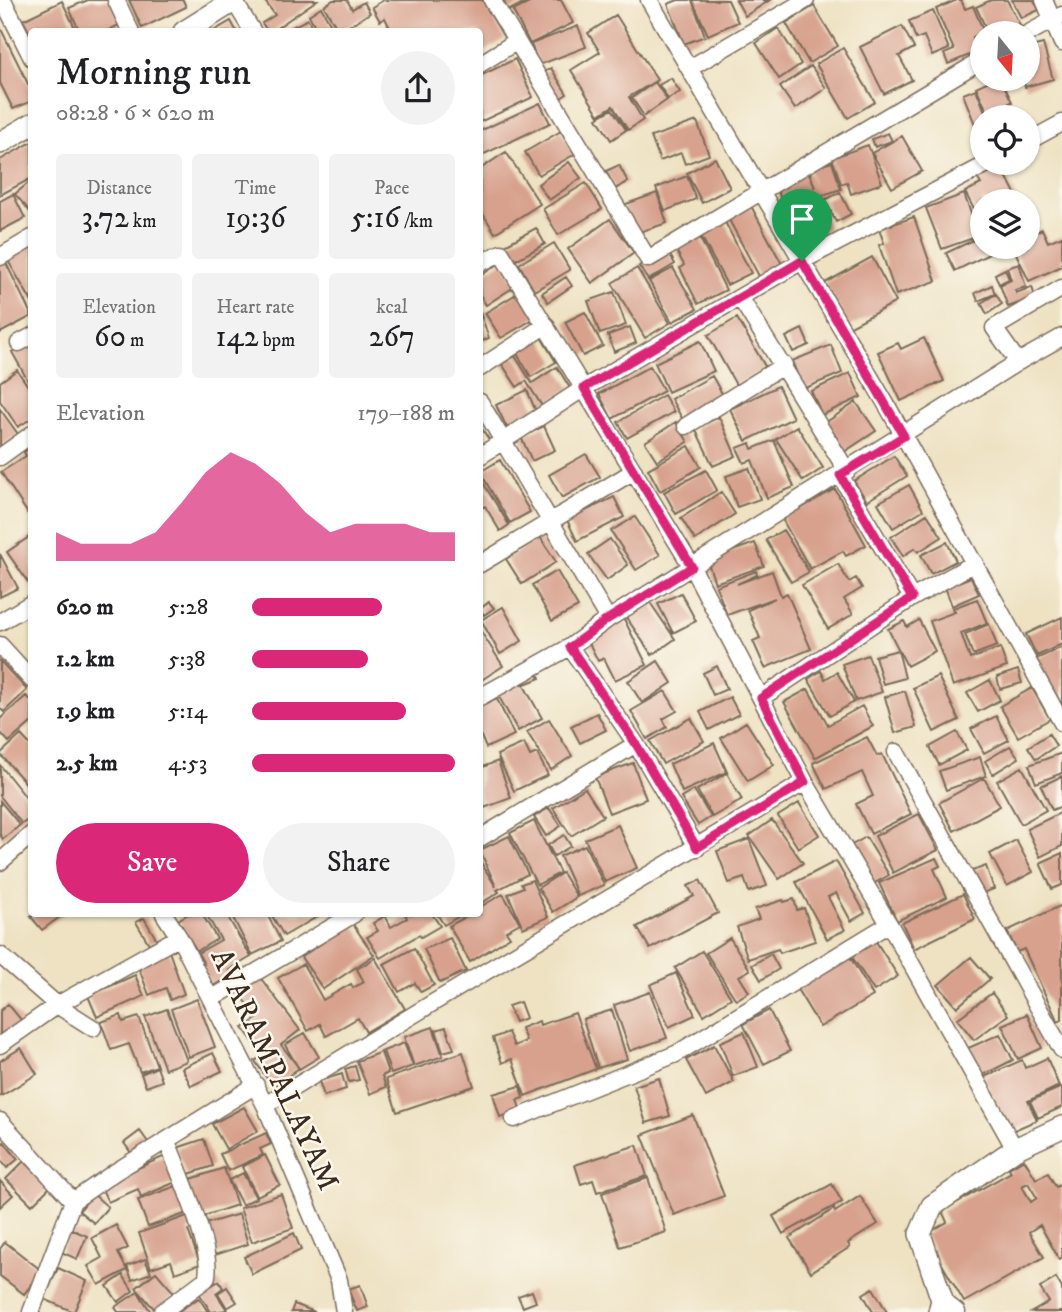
<!DOCTYPE html>
<html lang="en">
<head>
<meta charset="utf-8">
<style>
  :root { --surface:#fff; --page:#f2f2f2; --text:#202124; --muted:#757577; --accent:#db2777 }
  body { margin:0; font-family:"IM FELL DW Pica",serif; background:var(--page); color:var(--text); height:100vh; display:flex; flex-direction:column; font-size:26px; white-space:nowrap }
  * { box-sizing:border-box; margin:0 }
  p { font-size:23px; color:var(--muted) }
  .icon { flex:none; width:38px; height:38px; fill:none; stroke:currentColor; stroke-width:2; stroke-linecap:round; stroke-linejoin:round }
  .map { position:relative; flex:1; overflow:hidden }
  .details { position:absolute; left:28px; top:28px; width:455px; height:889px; display:flex; flex-direction:column; background:var(--surface); border-radius:7px; box-shadow:0 2px 5px #0004 }
  .details>* { flex:none }
  .needle { width:46px; rotate:162deg }
  .tools { position:absolute; left:970px; top:21px; display:grid; gap:14px }
  .tools a { display:grid; place-items:center; width:70px; height:70px; border-radius:50%; background:var(--surface); box-shadow:0 2px 5px #0004; font-size:35px }
  .pin { position:absolute; display:grid; place-items:center; width:60px; height:60px; color:#fff; margin:-72px -30px; border-radius:50% 50% 50% 0; rotate:-45deg; box-shadow:0 0 7px #0007 }
  .pin .icon { rotate:45deg }
  .round { display:grid; place-items:center; flex:none; width:74px; height:74px; border-radius:37px; background:var(--page) }
  .overview { display:flex; align-items:center; justify-content:space-between; height:119px; padding:0 28px }
  h1 { font-size:38px; font-weight:600; line-height:52px }
  .figures { display:grid; grid-template-columns:repeat(3,1fr); gap:10px; height:119px; padding:7px 28px }
  .figures div { display:grid; align-content:center; border-radius:7px; background:var(--page); text-align:center }
  .figures b { font-size:30px; font-weight:600 }
  .figures small { font-size:19px; font-weight:400 }
  .figures p { font-size:19px }
  .chart { height:196px; padding:14px 28px }
  .chart p { display:flex; justify-content:space-between }
  .chart svg { width:100%; height:126px; margin-top:7px; fill:var(--accent); opacity:.7 }
  .cta { display:flex; gap:14px; margin-top:auto; padding:14px 28px }
  .cta a { flex:1; height:80px; border-radius:42px; background:var(--accent); color:#fff; font-size:28px; font-weight:600; line-height:80px; text-align:center }
  .cta a+a { background:var(--page); color:var(--text) }
  ul { padding:0 28px; list-style:none; font-size:23px }
  li { display:grid; grid-template-columns:112px 84px 1fr; align-items:center; height:52px }
  li i { height:18px; border-radius:9px; background:var(--accent) }
  .map>svg:first-child { display:block }
  .building { fill:#d7a18d; fill-rule:evenodd }
  .lines { fill:none; stroke-linecap:round; stroke-linejoin:round }
  .minor-casing { stroke:#7a6a58; stroke-width:19 }
  .tertiary-casing { stroke:#7a6a58; stroke-width:24 }
  .minor { stroke:#fff; stroke-width:16 }
  .tertiary { stroke:#fff; stroke-width:21 }
  .route-casing { stroke:#fff; stroke-width:14 }
  .route { stroke:#db2777; stroke-width:9 }
  .labels { text-anchor:middle; dominant-baseline:central; stroke-width:5; stroke-linejoin:round; paint-order:stroke }
  .street-label { font-size:30px; fill:#3b2a1e; stroke:#fbf7ec }
</style>
</head>
<body>
<div class="map">
<svg width="1062" height="1312" viewBox="0 0 1062 1312">
  <rect width="100%" height="100%" fill="#fbf7ec"/>
  <filter id="ink" filterUnits="userSpaceOnUse"><feTurbulence type="fractalNoise" baseFrequency=".0143" numOctaves="2"/><feDisplacementMap in="SourceGraphic" scale="14" xChannelSelector="R" yChannelSelector="G"/><feConvolveMatrix kernelMatrix="1 2 1 2 8 2 1 2 1" color-interpolation-filters="sRGB"/></filter>
  <filter id="wash" filterUnits="userSpaceOnUse"><feTurbulence type="fractalNoise" baseFrequency=".00686" numOctaves="4" result="noise"/><feDisplacementMap in="SourceGraphic" scale="28" xChannelSelector="R" yChannelSelector="G"/><feGaussianBlur stdDeviation="1.57" result="paint"/><feColorMatrix in="noise" values="0 0 0 0 0 0 0 0 0 0 0 0 0 0 0 0 0 1.4 0 .05"/><feComposite in="paint" operator="in"/></filter>
  <g filter="url(#wash)">
    <rect width="100%" height="100%" fill="#eee2c3"/>
    <g id="blocks">
      <path class="building" d="M88,0H112L123,23L105,32H80L69,8Z
        M129,0H183L186,7L142,28Z
        M264,0H317L271,32H268L262,23L275,15Z
        M333,0H347L352,9L364,2L370,13L339,32L324,6Z
        M384,0H482L505,39L480,54V32H392L385,18L380,21L372,7Z
        M503,0H530L508,11Z
        M535,0H561L573,23L530,44L513,11Z
        M678,0H692L705,36L684,44L668,4Z
        M692,0H728L738,22L708,35Z
        M736,0H770L745,16Z
        M957,0H961L965,9L973,6L984,32L973,37L979,51L948,64L944,54L954,50L936,9Z
        M991,0H1007L1022,29L1013,33H988L976,7Z
        M1012,0H1034L1039,10L1021,18Z
        M62,1L76,30L32,32V37L23,20Z
        M814,6L838,46L809,63L786,23Z
        M321,7L335,32H318L309,15Z
        M933,11L949,49L932,56L924,36L916,39L909,21Z
        M616,15L657,80L629,97L643,120L628,130L613,106L599,115L571,70L600,52L588,33Z
        M308,19L314,32H282Z
        M231,21L237,32H212Z
        M578,26L586,47L539,65L531,44Z
        M902,26L914,48L899,56L912,80L884,94L860,47Z
        M0,27L32,92V101L13,109L0,83Z
        M778,28L801,64L779,79L756,43Z
        M1043,44L1053,79L1025,87L1023,79H1027V48Z
        M843,48L875,102L848,118L816,64Z
        M515,59L533,97L480,122V76Z
        M811,66L826,88L795,109L780,87Z
        M551,68L567,94L559,99L543,73Z
        M671,78L680,92L668,99L659,85Z
        M993,79H1001L1012,102L1007,104L1013,117H990L976,87Z
        M655,82L667,100L644,116L632,98Z
        M976,89L987,117H982V142L963,94Z
        M540,103L550,123L480,156V131Z
        M612,109L626,130L611,140L597,118Z
        M697,121L709,155L685,164L681,153L660,161L651,137Z
        M561,131L575,154L539,175L525,152Z
        M888,133L892,141L875,147L872,139Z
        M902,136L922,171L892,188L872,153Z
        M32,142V178L0,195V160Z
        M868,145L882,183L851,194L847,182L841,184L832,158Z
        M506,152L540,204L495,233L480,209V169Z
        M715,158L730,188L702,203L687,173Z
        M569,162L581,178L549,200L538,184Z
        M832,162L841,189L817,197L829,229L795,241L776,185L809,173L815,188L809,169Z
        M619,165L628,182L615,189L606,171Z
        M1001,166L1019,201H982V225L965,192L981,184L977,178Z
        M687,176L696,199L665,211L656,188Z
        M32,180V214L15,194Z
        M586,183L602,209L558,235L543,209Z
        M840,192L851,214L836,222L825,200Z
        M657,193L667,223L633,234L623,205Z
        M13,194L25,218L0,231V201Z
        M964,194L979,236L942,249L926,208Z
        M750,204L783,266L760,278L727,216Z
        M914,217L936,281L896,295L879,245L884,243L879,229Z
        M610,219L634,253L592,283L568,249Z
        M725,222L751,273L727,285L700,234Z
        M536,228L545,244L514,261L505,245Z
        M1042,229L1048,242L1062,236V266L1029,281L1013,247H1027V237Z
        M982,236V247H988L991,253L955,271L946,253Z
        M700,238L726,290L698,304L680,268L684,265L676,250Z
        M554,243L570,270L534,291L519,264Z
        M32,245V302L7,259Z
        M667,250L675,264L648,280L639,266Z
        M872,257L896,302L849,327L825,283Z
        M5,261L32,316L0,333V263Z
        M503,261L517,285L486,305L480,295V276Z
        M1019,264L1026,287L1015,290L1016,293L1032,287L1035,297L1008,307L1000,285L1011,280L1007,268Z
        M637,268L670,323L645,338L612,283Z
        M673,268L697,309L672,322L649,281Z
        M1005,269L1009,279L999,284L995,274Z
        M566,277L572,286L548,302L542,293Z
        M992,285L995,294L978,301L975,293Z
        M521,291L537,317L501,338L485,313Z
        M614,292L626,325L600,334L588,301Z
        M996,294L1002,304L987,314L981,303Z
        M480,312L489,338L480,342Z
        M585,312L603,346L583,356L565,322Z
        M737,318L766,368L736,385L708,335Z
        M630,327L636,343L614,352L608,335Z
        M802,329L809,345L793,352L786,337Z
        M541,337L556,362L531,377L516,352Z
        M924,338L944,381L901,401L878,352L898,343L901,349Z
        M700,341L714,371L668,392L655,363Z
        M30,342L32,346V379L28,381L12,352Z
        M831,345L842,373L803,389L792,361Z
        M515,356L532,383L557,367L570,388L542,406L526,381L517,387L502,364Z
        M650,366L664,391L612,419L599,394Z
        M17,370L32,392V418L18,427L0,401V382Z
        M850,373L861,397L822,415L811,391Z
        M712,376L724,397L683,420L671,399Z
        M778,386L793,418L746,441L730,409Z
        M527,390L537,414L507,428L496,405Z
        M664,395L674,412L627,438L618,422Z
        M856,402L876,431L844,452L825,423Z
        M0,409L18,434L0,447Z
        M719,417L736,456L713,466L695,428Z
        M676,422L688,442L657,461L645,442Z
        M480,426L490,441L480,449Z
        M544,426L555,450L532,461L521,437Z
        M797,426L823,468L803,481L776,439Z
        M774,440L794,487L767,498L752,460L744,463L737,448L750,443L752,449Z
        M689,446L701,467L660,491L648,469Z
        M32,447V520L1,472L26,456L24,452Z
        M586,454L600,477L562,498L549,475Z
        M894,456L907,476L867,501L854,481Z
        M500,460L530,512L510,523L480,472Z
        M749,468L760,499L737,507L726,476Z
        M706,470L717,490L676,514L664,492Z
        M480,478L509,525L500,531L485,506L480,509Z
        M909,485L923,510L893,528L878,503Z
        M835,489L866,545L846,556L843,551L810,569L782,519Z
        M721,492L735,514L695,540L681,518Z
        M614,497L624,517L577,541L567,520Z
        M927,514L942,537L918,552L915,548L903,556L891,537Z
        M635,517L660,555L636,570L611,531Z
        M783,530L809,572L791,582L766,540Z
        M32,535V588L7,552Z
        M540,537L556,562L522,584L506,559Z
        M610,539L628,565L607,580L588,554Z
        M947,542L956,561L931,574L921,555Z
        M755,543L764,566L715,583L707,560Z
        M0,554L18,588L0,597Z
        M838,564L849,582L856,578L862,588L844,599L853,614L828,629L802,585Z
        M557,571L578,607L552,621L532,585Z
        M756,571L757,575L737,584L772,571L781,596L787,593L811,649L765,668L753,641L760,638L748,610L775,598L727,615L716,586Z
        M971,577L979,594L952,606L945,587Z
        M681,593L696,621L673,633L658,604Z
        M977,599L987,623L961,633L970,659L1000,648L1007,667L953,686L930,621L955,612L953,608Z
        M649,601L675,639L652,655L626,617Z
        M489,602L494,608L484,615L480,609Z
        M503,607L522,641L500,654L481,620Z
        M623,617L647,665L615,680L604,658L598,661L585,635Z
        M1062,617V644L1037,656L1026,634Z
        M919,620L935,651L907,666L888,629L904,621L907,627Z
        M989,624L997,646L973,655L965,634Z
        M480,630L503,666L480,681Z
        M1062,647V711L1036,659Z
        M898,650L905,678L883,684L875,656Z
        M868,655L882,692L856,701L842,664Z
        M0,661L27,690L4,712L0,708Z
        M658,661L672,683L642,703L628,681Z
        M717,666L727,689L713,695L703,673Z
        M535,668L540,678L525,684L521,675Z
        M1018,670L1022,683L1000,689L997,677Z
        M821,671L825,679L837,672L854,702L830,716L808,679Z
        M938,676L959,720L934,732L913,688Z
        M990,680L1000,700L978,712L967,693Z
        M522,682L542,718L518,731L498,695Z
        M1032,688L1050,719L1018,737L1000,706Z
        M808,689L828,725L862,706L873,726L815,758L784,702Z
        M665,691L677,711L663,719L667,727L647,739L631,711Z
        M905,691L916,727L895,733L885,697Z
        M26,696L32,701V722L9,742L0,732V719Z
        M730,697L739,714L709,730L700,712Z
        M497,699L514,735L486,748L480,734V707Z
        M597,713L606,730L580,743L571,726Z
        M996,716L1009,740L984,753L971,729Z
        M691,718L704,741L663,764L650,741Z
        M549,719L572,756L551,770L527,732Z
        M746,722L774,765L748,781L721,738Z
        M957,732L967,750L939,765L930,747Z
        M1049,734L1056,746L1036,759L1028,747Z
        M21,735L32,747V790L0,754Z
        M867,737L877,756L882,754L911,814L871,834L856,804L873,796L862,772L826,789L813,763Z
        M524,743L530,756L537,753L548,775L514,791L497,755Z
        M714,743L727,772L682,792L670,764Z
        M1010,746L1019,758L993,774L985,761Z
        M1062,753V773L1036,783L1029,765Z
        M980,757L986,776L946,790L939,771Z
        M498,761L511,798L484,808L480,797V768Z
        M633,763L646,799L609,813L595,777Z
        M0,765L32,805V817L22,824L0,796Z
        M1022,767L1046,810L1021,824L997,781Z
        M727,773L742,800L712,817L697,790Z
        M1062,776V806L1052,810L1041,786Z
        M984,778L1000,806L954,831L939,803Z
        M585,788L603,816L571,836L553,808Z
        M694,790L711,817L698,825L681,798Z
        M0,801L20,825L3,839L0,835Z
        M799,803L819,835L798,848L778,816Z
        M549,808L561,826L546,836L534,817Z
        M1062,812V846L1040,857L1027,829Z
        M919,814L938,850L893,873L875,836Z
        M772,820L803,863L779,879L749,836Z
        M534,821L560,873L537,885L510,833Z
        M618,825L637,868L605,882L585,839Z
        M564,835L571,846L554,856L548,845Z
        M509,836L528,874L497,890L499,892L480,904V861L496,887L480,850Z
        M866,837L889,875L873,884L850,846Z
        M749,839L767,886L749,892L744,878L729,883L717,851Z
        M1016,840L1033,872L1007,886L990,854Z
        M585,845L604,885L578,896L560,856Z
        M1062,853V885L1052,889L1040,863Z
        M936,858L940,866L934,869L947,897L897,921L879,883Z
        M836,861L865,913L851,921L836,893L828,897L845,930L827,939L796,882Z
        M986,866L994,889L980,894L972,871Z
        M562,873L577,897L553,912L538,888Z
        M532,880L548,917L523,928L508,894L523,887L521,884Z
        M700,880L718,913L650,949L637,927L694,896L688,886Z
        M503,894L520,923L506,931L510,937L470,962L449,926L471,914H480V907Z
        M963,894L975,919L914,949L902,923Z
        M794,899L797,910L804,908L815,941L780,953L778,949L748,959L737,927L759,919L755,909L783,900L784,902Z
        M1062,905V1020L1058,1022L1024,949L1017,952L1007,931Z
        M35,914H64L42,930L31,917Z
        M188,914H202L217,939L197,951L178,920Z
        M206,914H226L251,957L229,970L232,975L213,986L201,965L204,964L198,953L221,940Z
        M231,914H267L281,941L252,955Z
        M271,914H322L284,936Z
        M405,914H432L440,926L421,937L419,935L380,958L367,937L378,931L373,923L385,916L391,927L407,918Z
        M437,914H463L444,925Z
        M144,918L157,940L149,944L136,922Z
        M352,923L374,955L323,989L301,957Z
        M450,938L466,971L440,983L424,949Z
        M730,938L750,970L739,976L749,992L736,1000L706,953Z
        M875,940L898,976L874,991L851,955Z
        M414,948L434,985L421,992L415,983L399,992L384,964Z
        M169,951L184,994L170,1000L166,988L149,995L138,966Z
        M702,951L731,998L704,1015L675,968Z
        M771,954L779,969L761,980L752,965Z
        M850,957L873,996L820,1027L797,989Z
        M971,957L990,979L957,1007L938,985Z
        M375,958L405,1009L366,1032L358,1018L326,1036L320,1024L308,1031L278,978L303,964L323,1000L351,984L353,988L364,982L357,969Z
        M676,973L695,1015L669,1027L650,985Z
        M135,975L144,996L97,1017L88,996Z
        M259,976L300,1030L281,1045L299,1068L273,1087L255,1061L263,1055L243,1028L258,1018L238,991Z
        M650,992L667,1038L630,1051L614,1005Z
        M992,993L1008,1015L974,1040L957,1019Z
        M197,999L215,1047L189,1057L171,1009Z
        M520,1002L526,1018L515,1022L508,1006Z
        M8,1004L22,1021L0,1040V1011Z
        M167,1009L187,1061L165,1069L145,1017Z
        M612,1010L627,1059L598,1068L583,1019Z
        M769,1010L790,1051L764,1064L743,1024Z
        M575,1013L596,1069L525,1096L512,1059L502,1063L493,1038L508,1032L514,1046L526,1041L521,1028L539,1021L540,1025Z
        M1027,1014L1042,1048L1018,1059L1002,1025Z
        M121,1015L123,1022L139,1017L157,1066L140,1072L129,1044L111,1050L101,1022Z
        M433,1027L443,1056L414,1066L404,1037Z
        M446,1027L454,1049L443,1052L436,1030Z
        M744,1032L758,1067L733,1076L720,1042Z
        M305,1033L319,1057L299,1069L285,1045Z
        M1000,1034L1013,1060L979,1077L966,1049Z
        M404,1043L413,1066L391,1074L383,1051Z
        M714,1045L734,1082L706,1097L686,1060Z
        M21,1048L37,1074L1,1096L0,1061Z
        M381,1052L388,1073L382,1076L386,1087L370,1094L357,1061Z
        M463,1052L474,1086L397,1112L386,1079Z
        M213,1053L222,1071L191,1086L182,1068Z
        M1047,1058L1059,1086L1028,1101L1037,1120L1010,1132L984,1077L1022,1060L1025,1068Z
        M355,1066L359,1080L349,1082L345,1069Z
        M157,1067L162,1081L146,1087L141,1074Z
        M342,1074L346,1089L324,1096L319,1081Z
        M659,1078L670,1116L646,1123L634,1086Z
        M520,1086L523,1098L517,1100L521,1111L500,1117L493,1094Z
        M1062,1087V1107L1038,1118L1030,1101Z
        M244,1107L258,1131L226,1149L212,1124Z
        M693,1115L724,1196L674,1215L642,1135Z
        M140,1131L150,1145L134,1157L124,1143Z
        M266,1133L271,1144L260,1149L263,1155L228,1171L220,1154Z
        M204,1139L213,1166L186,1175L177,1148Z
        M4,1142L18,1159L7,1168L0,1159V1145Z
        M637,1145L647,1176L597,1192L593,1180L581,1184L575,1165Z
        M265,1155L280,1185L257,1196L242,1167Z
        M165,1156L176,1182L141,1197L138,1189L108,1202L100,1185Z
        M1024,1159L1036,1179L1048,1173L1056,1187L1062,1184V1257L1059,1259L1040,1225L1029,1232L1044,1257L964,1302L925,1235L947,1222L942,1211L1011,1172L1009,1168ZM1028,1183L1037,1198L1031,1202L1022,1186Z
        M24,1161L51,1186L32,1205L6,1179Z
        M224,1168L237,1205L198,1218L185,1181Z
        M243,1173L256,1198L242,1205L229,1180Z
        M648,1178L666,1232L620,1247L602,1193Z
        M0,1181L13,1195L0,1207Z
        M832,1184L842,1202L783,1234L773,1216Z
        M179,1185L188,1213L148,1227L138,1200Z
        M93,1194L108,1207L94,1223L79,1211Z
        M281,1194L293,1228L252,1242L240,1208Z
        M860,1196L878,1224L848,1243L850,1247L811,1272L789,1238L834,1209L835,1212Z
        M239,1214L248,1244L215,1255L205,1224Z
        M190,1215L195,1227L188,1230L200,1264L175,1273L171,1261L151,1268L139,1233Z
        M116,1225L128,1248L118,1253L127,1270L99,1285L88,1266L102,1258L92,1238Z
        M71,1229L87,1236L77,1259L61,1252Z
        M294,1233L301,1250L252,1274L244,1257Z
        M5,1242L42,1271L24,1294L0,1276V1249Z
        M145,1259L151,1273L132,1280L127,1266Z
        M58,1268L87,1281L74,1312L44,1299Z
        M156,1272L176,1295L156,1311L136,1288Z
        M123,1275L133,1291L118,1302L107,1286Z
        M1056,1278L1062,1288V1312H1032L1049,1302L1040,1288Z
        M219,1281L223,1288L216,1293L227,1310L211,1312L199,1293Z
        M360,1285L368,1307L357,1311L348,1289Z
        M227,1287L237,1302L227,1308L218,1293Z
        M873,1288L887,1312H873L863,1294Z
        M532,1291L536,1302L523,1307L518,1296Z
        M138,1292L151,1312H118L115,1307Z
        M199,1298L208,1312H177Z
        M294,1304L315,1312H291Z"/>
    </g>
  </g>
  <g filter="url(#ink)">
    <use href="#blocks" fill-opacity="0" stroke="#7a6a58" stroke-width="2"/>
    <g class="lines">
      <defs>
        <path id="minor" d="M3,0L32,58
          M116,0L131,32
          M492,0L648,259L982,60
          M649,0L889,409L1062,723
          M1044,0L1062,43
          M234,1L253,32
          M1027,34L1062,15
          M480,64L517,41
          M690,68L806,0
          M1027,142L1062,123
          M0,257L32,238
          M480,263L501,253L692,567L805,782
          M741,299L847,471
          M19,343L32,336
          M1018,362L1062,337
          M480,368L546,325
          M480,402L608,619L570,647L480,697
          M686,426L784,365
          M480,456L584,388L802,261L989,163
          M0,457L32,434
          M840,475L912,598
          M480,564L634,471
          M608,619L1018,362L994,328L1062,288
          M0,622L32,603
          M0,645L32,680
          M570,647L636,744
          M761,698L912,598L975,563
          M896,752L1062,1050
          M480,838L636,744L697,848
          M0,862L32,834
          M164,914L179,937
          M0,955L57,1005L179,937L265,1105L339,1280L344,1312
          M211,999L354,914
          M0,1045L57,1005L93,1028
          M265,1105L436,1001L805,782L889,924L1015,1149
          M514,1119L676,1054L889,924
          M0,1121L73,1201
          M942,1300L957,1312
          M31,1312L73,1201L115,1172L256,1085
          M162,1312L206,1279C216,1255 177,1168 167,1141"/>
        <path id="tertiary" d="M184,32L235,0
          M0,143L32,124
          M939,1312L942,1300L920,1234L932,1206L1015,1149L1062,1127"/>
      </defs>
      <use href="#minor" class="minor-casing"/>
      <use href="#tertiary" class="tertiary-casing"/>
      <use href="#minor" class="minor"/>
      <use href="#tertiary" class="tertiary"/>
    </g>
  </g>
  <g class="lines" filter="url(#ink)">
    <defs>
      <path id="route" d="M802,261L904,436L840,475L912,598L761,698L805,782L697,848L636,744L570,647L608,619L692,567L584,388Z"/>
    </defs>
    <use href="#route" class="route-casing"/>
    <use href="#route" class="route"/>
  </g>
  <g class="labels">
    <g class="street-label">
      <text transform="translate(274 1070) rotate(65)">AVARAMPALAYAM</text>
    </g>
  </g>
</svg>
<div class="tools">
<a><svg class="needle" viewBox="-14 -14 28 28"><path d="M0-13l5 13h-10z" fill="#e53935"/><path d="M0 13l5-13h-10z" fill="#757577"/></svg></a>
<a><svg class="icon" aria-label="locate" viewBox="0 0 24 24"><circle cx="12" cy="12" r="6"/><path d="M12 2v4M12 18v4M2 12h4M18 12h4"/></svg></a>
<a><svg class="icon" aria-label="layers" viewBox="0 0 24 24"><path d="M12 4l9 5-9 5-9-5zM3 14l9 5 9-5"/></svg></a>
</div>
<div class="pin" style="left:802px;top:261px;background:#1e9e55"><svg class="icon" aria-label="arrive" viewBox="0 0 24 24"><path d="M6 21V4h12l-3 4 3 4H6"/></svg></div>
<section class="details">
<div class="overview"><div><h1>Morning run</h1><p>08:28 · 6 × 620 m</p></div><a class="round"><svg class="icon" aria-label="share" viewBox="0 0 24 24"><path d="M12 15V3M7 8l5-5 5 5M5 13v7h14v-7"/></svg></a></div>
<div class="figures">
<div><p>Distance</p><b>3.72<small> km</small></b></div>
<div><p>Time</p><b>19:36</b></div>
<div><p>Pace</p><b>5:16<small> /km</small></b></div>
</div>
<div class="figures">
<div><p>Elevation</p><b>60<small> m</small></b></div>
<div><p>Heart rate</p><b>142<small> bpm</small></b></div>
<div><p>kcal</p><b>267</b></div>
</div>
<div class="chart"><p><span>Elevation</span>179–188 m</p>
<svg viewBox="0 0 160 44" preserveAspectRatio="none"><path d="M0 44V34L10 38L20 38L30 38L40 34L50 24L60 13L70 6L80 10L90 17L100 27L110 34L120 31L130 31L140 31L150 34L160 34V44z"/></svg>
</div>
<ul>
<li><b>620 m</b>5:28<i style="width:64%"></i></li>
<li><b>1.2 km</b>5:38<i style="width:57%"></i></li>
<li><b>1.9 km</b>5:14<i style="width:76%"></i></li>
<li><b>2.5 km</b>4:53<i style="width:100%"></i></li>
</ul>
<div class="cta"><a>Save</a><a>Share</a></div>
</section>
</div>
</body>
</html>
